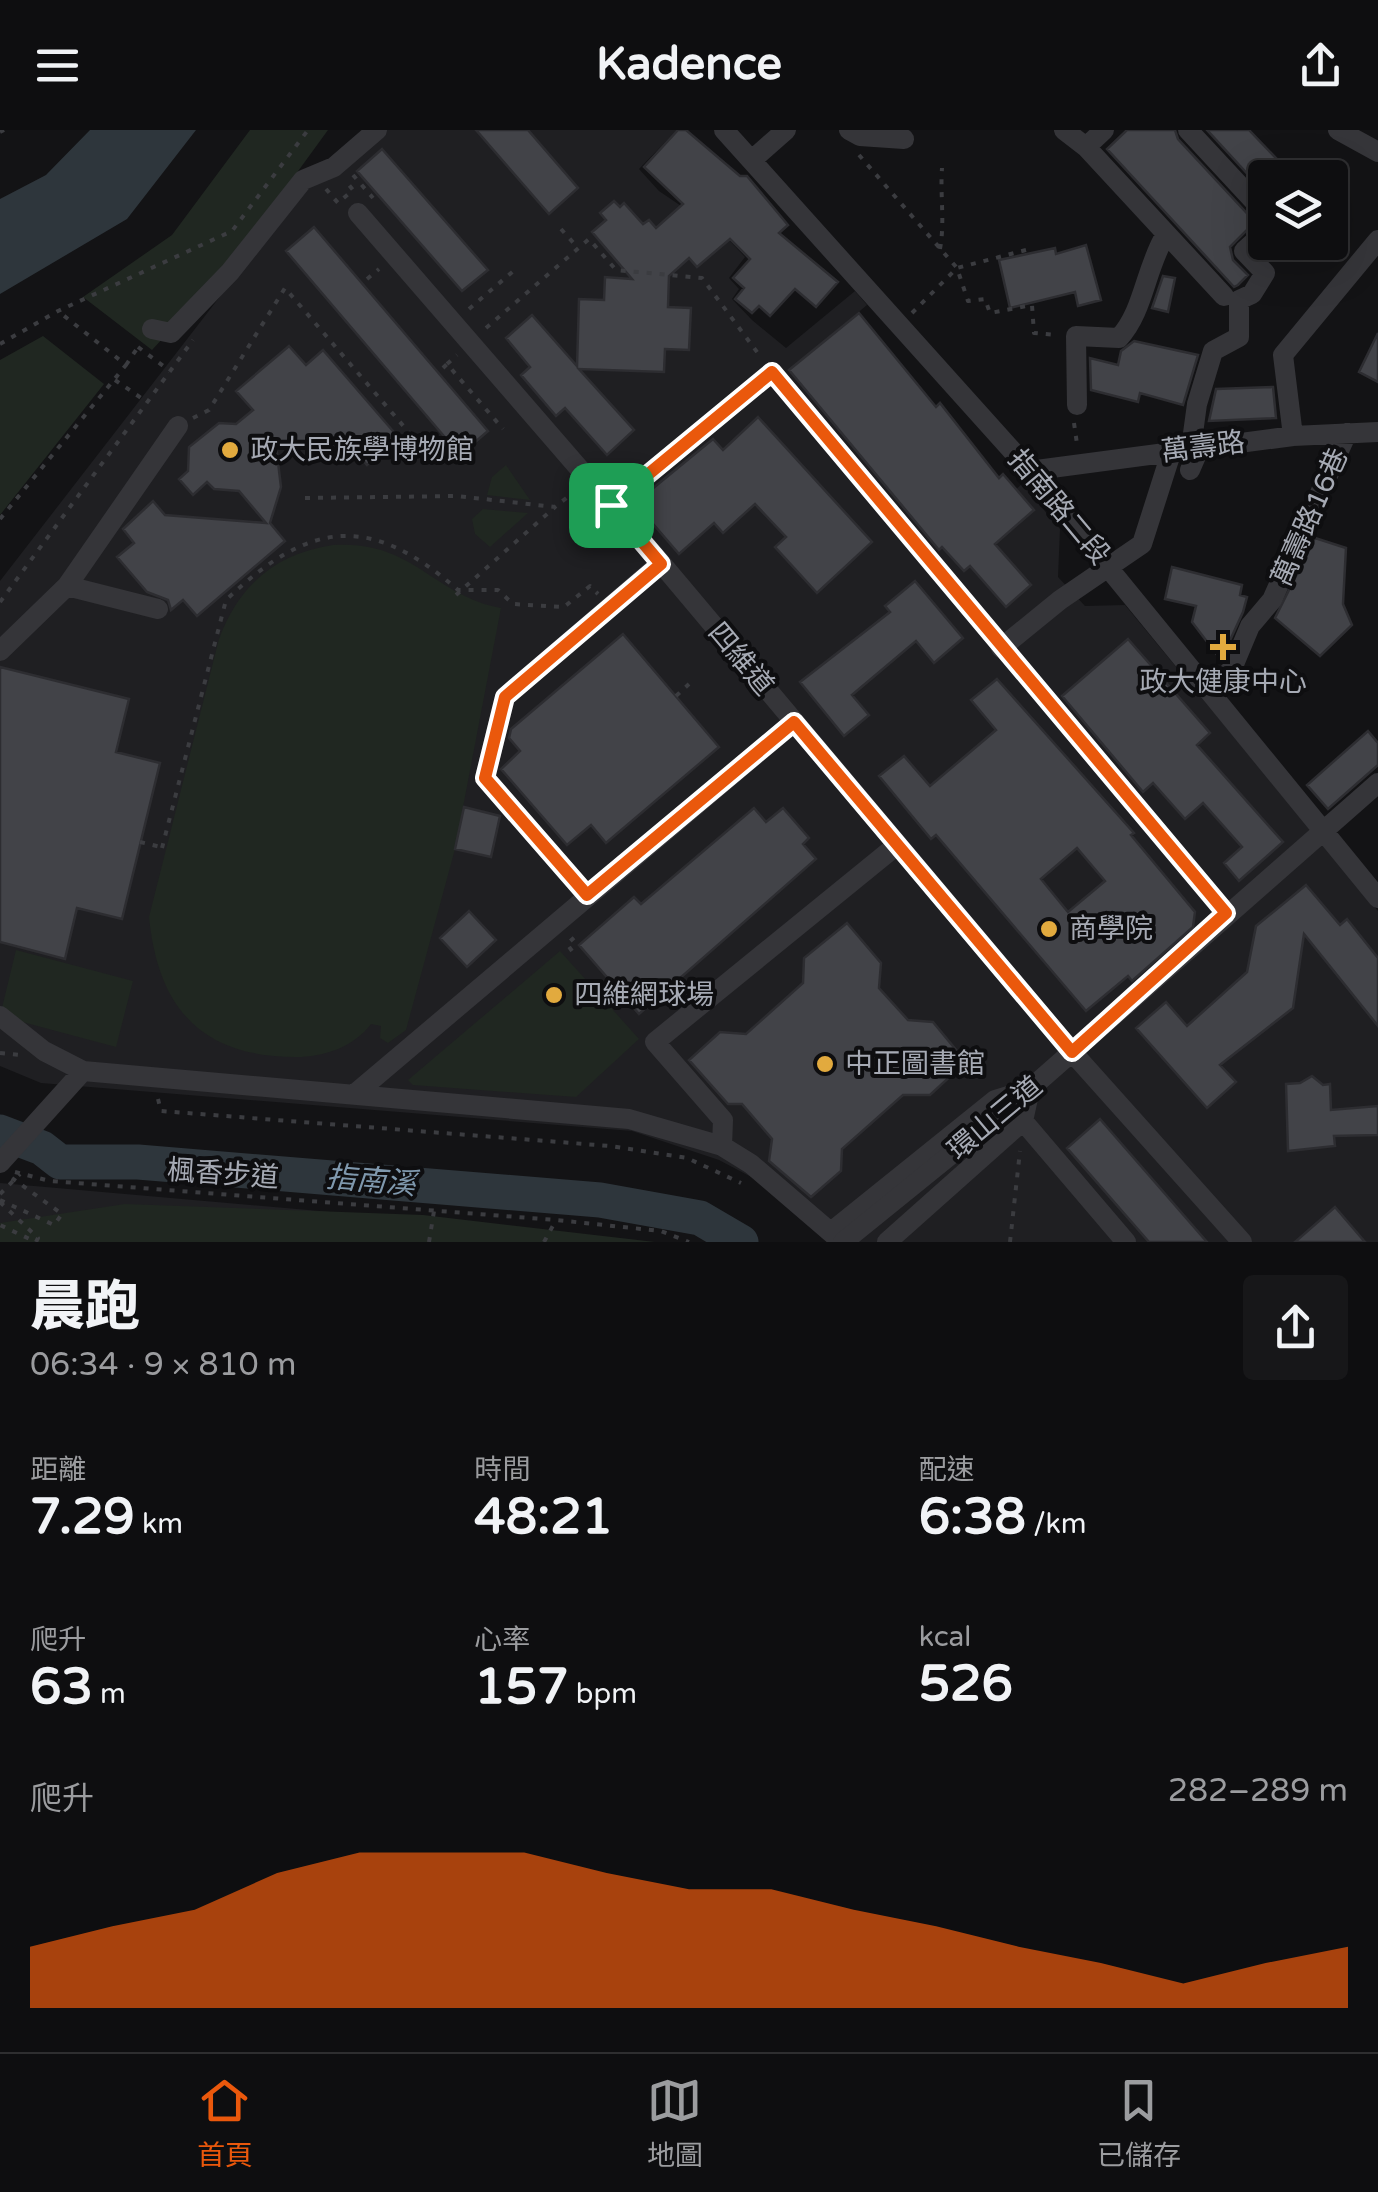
<!DOCTYPE html>
<html lang="zh-TW">
<head>
<meta charset="utf-8">
<style>
  :root { --surface:#0e0e10; --page:#171719; --text:#f1f3f6; --muted:#9b9c9f; --line:#2e2e30; --accent:#ea580c }
  body { margin:0; font-family:"Varela Round","Noto Sans TC",sans-serif; background:var(--page); color:var(--text); height:100vh; display:flex; flex-direction:column; font-size:38px; white-space:nowrap }
  * { box-sizing:border-box; margin:0 }
  p { font-size:32px; color:var(--muted) }
  .icon { flex:none; width:55px; height:55px; fill:none; stroke:currentColor; stroke-width:2; stroke-linecap:round; stroke-linejoin:round }
  .map { position:relative; height:1112px; overflow:hidden }
  .details { display:flex; flex-direction:column; background:var(--surface); flex:1 }
  .details>* { flex:none }
  .controls { position:absolute; left:1248px; top:30px; display:grid; gap:20px }
  .controls a { display:grid; place-items:center; width:100px; height:100px; border-radius:10px; background:var(--surface); box-shadow:0 10px 40px #0002,0 0 0 2px var(--line); font-size:50px }
  .pin { position:absolute; display:grid; place-items:center; width:85px; height:85px; color:#fff; margin:-42px; border-radius:20px; box-shadow:0 5px 15px #0006 }
  .round { display:grid; place-items:center; flex:none; width:105px; height:105px; border-radius:10px; background:var(--page) }
  .summary { display:flex; align-items:center; justify-content:space-between; height:170px; padding:0 30px }
  h1 { font-size:55px; font-weight:800; line-height:75px }
  .figures { display:grid; grid-template-columns:repeat(3,1fr); gap:15px; height:170px; padding:10px 30px }
  .figures div { display:grid; align-content:center }
  .figures b { font-size:50px; font-weight:800 }
  .figures small { font-size:28px; font-weight:400 }
  .figures p { font-size:28px }
  .chart { height:280px; padding:20px 30px }
  .chart p { display:flex; justify-content:space-between }
  .chart svg { width:100%; height:180px; margin-top:10px; fill:var(--accent); opacity:.7 }
  header { display:flex; justify-content:space-between; align-items:center; height:130px; padding:0 30px; background:var(--surface); font-size:45px; font-weight:800 }
  .tabs { display:flex; justify-content:space-around; align-items:center; height:140px; border-top:2px solid var(--line); background:var(--surface); font-size:28px; color:var(--muted) }
  .tabs a { display:grid; justify-items:center; gap:5px }
  .tabs .current { color:var(--accent) }
  .map>svg:first-child { display:block }
  .built { fill:#1f1f22 }
  .green { fill:#202721 }
  .water { fill:#2e363c }
  .lines { fill:none; stroke-linecap:round; stroke-linejoin:round }
  .river { stroke:#2e363c; stroke-width:35 }
  .building { fill:#424348; stroke:#2d2d31; stroke-width:2.5; fill-rule:evenodd }
  .path { stroke:#3b3c40; stroke-width:4; stroke-dasharray:5 8; stroke-linecap:butt }
  .minor { stroke:#353539; stroke-width:20 }
  .minor-bridge { stroke:#353539; stroke-width:20 }
  .route-casing { stroke:#fff; stroke-width:20 }
  .route { stroke:#ea580c; stroke-width:12 }
  .poi-dot { fill:#e2aa3e; stroke:#0e0e10; stroke-width:4 }
  .labels { text-anchor:middle; dominant-baseline:central; stroke-width:8; stroke-linejoin:round; paint-order:stroke }
  .street-label { font-size:28px; fill:#a6aab4; stroke:#0e0e10 }
  .poi-label { font-size:28px; fill:#a6aab4; stroke:#0e0e10; text-anchor:start }
  .water-label { font-size:30px; font-style:italic; fill:#7f98ad; stroke:#0e0e10 }
</style>
</head>
<body>
<header><svg class="icon" aria-label="menu" viewBox="0 0 24 24"><path d="M4 6h16M4 12h16M4 18h16"/></svg>Kadence<svg class="icon" aria-label="share" viewBox="0 0 24 24"><path d="M12 15V3M7 8l5-5 5 5M5 13v7h14v-7"/></svg></header>
<div class="map">
<svg width="1378" height="1112" viewBox="0 0 1378 1112">
  <rect width="100%" height="100%" fill="#131315"/>
  <path class="built" d="M366,0H677L639,39L659,61L724,105L745,127L729,148L739,159L732,169L752,190L786,218L855,161L867,175L823,212L961,407L1022,354L1060,399L1058,447L1085,476L1125,475L1378,781V1112H830L757,1050L719,1030L632,1001L41,953L0,936V451L307,54Z
    M0,1053L514,1098L0,1112Z"/>
  <path class="green" d="M250,0H328L227,139L152,220L83,167L172,105Z
    M43,206L104,254L0,385V230Z
    M506,335L530,370L487,365L492,347Z
    M483,379L528,383L490,417L475,404L472,389Z
    M333,415C414,410 432,465 501,478L455,719L406,900L388,913L380,908L381,896L371,894C354,917 324,927 296,927C201,927 158,878 149,787L219,509C239,455 275,424 333,415Z
    M16,820L133,851L116,917L0,886Z
    M560,821L639,909L576,967L413,955L408,950Z
    M125,1074L423,1085L655,1112H0V1093Z"/>
  <path class="water" d="M90,0H196L127,89L0,164V69L46,45Z"/>
  <g class="lines">
    <path class="river" d="M0,1002L42,1018L60,1032H138L600,1070L700,1088L741,1112"/>
  </g>
  <path class="building" d="M476,0H528L578,58L549,84Z
    M678,0H686L740,46H747L788,95L779,103L838,152L816,177L795,159L770,186L759,176L752,183L735,169L744,158L733,148L750,129L730,109L697,137L689,128L669,146L668,177L691,178L689,220L665,219L664,242L579,239L634,300L607,325L565,278L556,286L521,245L530,237L506,208L532,185L577,236L579,169L604,170L605,147L632,149L592,102L606,90L600,83L614,71L620,77L624,73L643,94L649,90L656,98L683,74L644,37Z
    M1127,0H1175L1178,9L1255,92L1230,117L1233,130L1248,145L1238,155L1234,157L1107,19Z
    M1207,0H1249L1295,48H1265V63Z
    M382,19L488,140L462,161L357,41Z
    M314,97L488,301L460,325L286,121Z
    M1086,115L1101,170L1078,176L1075,162L1010,178L999,130L1055,118L1056,124Z
    M1163,146L1175,148L1168,182L1152,178Z
    M859,183L936,277L940,273L999,348L1003,344L1034,380L995,414L1031,455L1006,477L970,436L964,441L942,417L939,420L789,240Z
    M1378,203V252L1359,242Z
    M1134,211L1198,225L1183,275L1140,263L1138,272L1091,260L1090,228L1118,235L1121,221Z
    M289,216L306,235L323,220L399,308L367,335L355,321L276,315L281,357L270,393L285,411L197,486L183,470L171,480L168,470L147,462L117,427L134,413L123,399L153,371L165,385L266,393L239,361L214,359L207,352L193,365L179,349L188,341L189,317L219,293L236,294L253,280L236,261Z
    M1273,257L1276,288L1209,291L1216,259Z
    M758,287L872,412L817,463L775,417L786,407L755,374L723,403L714,393L679,424L635,373L713,309L723,320Z
    M1315,408L1346,418L1343,474L1352,495L1320,526L1275,488Z
    M1172,437L1242,455L1240,465L1247,467L1243,482L1221,530L1192,492L1196,476L1165,469Z
    M915,451L963,508L934,533L916,511L852,565L869,585L844,606L800,552L890,482L885,476Z
    M623,504L719,617L606,713L591,695L567,715L501,639L520,621L509,608L511,599Z
    M1128,509L1210,603L1197,615L1283,712L1239,751L1224,733L1242,717L1203,673L1185,689L1153,653L1143,662L1062,566Z
    M0,537L129,569L116,622L160,633L122,789L77,778L65,829L0,812Z
    M997,549L1134,703L1131,705L1195,782L1193,797L1132,851L1128,846L1086,881L936,705L931,709L879,646L904,626L930,656L996,600L971,570ZM1077,718L1105,751L1068,782L1041,749Z
    M1368,601L1378,613V635L1328,679L1307,655Z
    M464,677L500,686L491,727L455,719Z
    M754,678L766,692L783,678L809,708L803,714L816,729L639,884L579,815L634,767L641,774Z
    M1306,755L1340,795L1347,789L1378,828V896L1304,804L1293,878L1220,935L1236,952L1207,978L1136,898L1166,872L1187,896L1247,842L1256,796Z
    M469,781L496,810L467,837L440,808Z
    M847,793L881,833L879,858L908,890L933,892L966,932L930,965H903L842,1019L841,1041L811,1067L769,1031L772,1009L742,974H728L689,930L720,902L746,904L803,853L804,828Z
    M1312,946L1323,955L1330,954L1331,980L1378,976V1005L1334,1006L1335,1016L1288,1021L1286,954L1300,953Z
    M1100,989L1207,1112H1149L1067,1018Z
    M1335,1077L1365,1112H1295Z"/>
  <g class="lines">
    <path class="path" d="M0,2L4,0
      M859,25L957,138L968,171L985,169L990,183L1032,175L1034,203L1056,205
      M353,45L373,68
      M326,59L338,73L353,60L345,50
      M561,99L578,118
      M940,119C945,91 940,66 942,38
      M367,149L379,139
      M469,179L518,137
      M912,183L957,138L1026,120
      M486,198L589,109L616,140L702,148L760,226
      M0,214L58,181L232,101L308,0
      M138,217L170,241
      M447,234L457,225
      M126,235L140,214
      M443,238L447,234L503,299
      M115,250L147,272
      M193,288L209,280L285,158L418,313
      M1074,293L1077,314
      M305,368L457,366L555,377L574,362
      M0,389L126,235L58,181
      M456,465L555,377
      M0,472L193,210
      M676,566L689,554
      M140,712L165,718
      M162,718L226,470C310,390 370,383 458,460H498L513,474L564,477L590,456L598,464
      M572,821L567,814L576,806L574,803
      M0,923L20,925
      M158,969L161,981L610,1016L687,1028L741,1053
      M15,1042L50,1051L556,1090L661,1101L689,1112
      M0,1064L20,1044
      M0,1070L54,1095L62,1084L12,1048
      M0,1072L38,1108L36,1112L0,1095
      M429,1112L434,1081
      M544,1112L556,1090
      M1010,1112L1020,1021"/>
    <path class="minor" d="M724,0L1017,326L1378,768
      M849,0L860,6L904,9
      M1064,0L1086,17L1224,166
      M1188,0L1265,83
      M1338,0L1378,22
      M1086,17L1104,0
      M752,30L786,0
      M358,83L661,433L1072,922L1242,1112
      M152,199L171,203L230,142L303,50L334,37L377,0
      M1077,275L1076,206L1119,208C1144,181 1145,139 1166,104
      M1293,306L1283,225L1378,110
      M1191,318L1197,274L1213,221L1239,207V170L1252,164L1265,143L1244,121L1265,102
      M1190,340L1200,317
      M1029,341L1293,306L1378,302
      M611,375L772,242L1226,783
      M67,456L158,479
      M1001,518L1060,470L1142,414L1172,320
      M0,521L67,456L178,296
      M1210,561L1232,539L1250,496L1272,470L1347,303
      M587,765L485,648L505,567L661,433
      M0,886L44,921L83,941L629,989L722,1016L751,1034L842,1112
      M356,963L794,592
      M1006,980L1378,653
      M1023,991L1126,1112
      M722,1016L723,990L655,912L897,715
      M0,1033L83,941
      M831,1102L995,970L1024,961
      M887,1112L1023,991L1030,959"/>
    <path class="minor-bridge" d="M843,1112L1006,980"/>
  </g>
  <g class="lines">
    <defs>
      <path id="route" d="M772,242L1226,783L1072,922L794,592L587,765L485,648L505,567L661,434L611,375Z"/>
    </defs>
    <use href="#route" class="route-casing"/>
    <use href="#route" class="route"/>
  </g>
  <g class="poi-dot">
    <circle cx="230" cy="320" r="10"/>
    <path d="M1218 502h10v10h10v10h-10v10h-10v-10h-10v-10h10z"/>
    <circle cx="1049" cy="799" r="10"/>
    <circle cx="554" cy="865" r="10"/>
    <circle cx="825" cy="934" r="10"/>
  </g>
  <g class="labels">
    <g class="street-label">
      <text transform="translate(1203 317) rotate(-7)">萬壽路</text>
      <text transform="translate(1059 377) rotate(50)">指南路二段</text>
      <text transform="translate(1310 387) rotate(-66)">萬壽路16巷</text>
      <text transform="translate(741 529) rotate(50)">四維道</text>
      <text transform="translate(995 988) rotate(-40)">環山三道</text>
      <text transform="translate(223 1044) rotate(4)">楓香步道</text>
    </g>
    <g class="poi-label">
      <text x="250" y="320">政大民族學博物館</text>
      <text x="1223" y="552" text-anchor="middle">政大健康中心</text>
      <text x="1069" y="799">商學院</text>
      <text x="574" y="865">四維網球場</text>
      <text x="845" y="934">中正圖書館</text>
    </g>
    <g class="water-label">
      <text transform="translate(371 1051) rotate(5)">指南溪</text>
    </g>
  </g>
</svg>
<div class="controls">
<a><svg class="icon" aria-label="layers" viewBox="0 0 24 24"><path d="M12 4l9 5-9 5-9-5zM3 14l9 5 9-5"/></svg></a>
</div>
<div class="pin" style="left:611px;top:375px;background:#1e9e55"><svg class="icon" aria-label="arrive" viewBox="0 0 24 24"><path d="M6 21V4h12l-3 4 3 4H6"/></svg></div>
</div>
<section class="details">
<div class="summary"><div><h1>晨跑</h1><p>06:34 · 9 × 810 m</p></div><a class="round"><svg class="icon" aria-label="share" viewBox="0 0 24 24"><path d="M12 15V3M7 8l5-5 5 5M5 13v7h14v-7"/></svg></a></div>
<div class="figures">
<div><p>距離</p><b>7.29<small> km</small></b></div>
<div><p>時間</p><b>48:21</b></div>
<div><p>配速</p><b>6:38<small> /km</small></b></div>
</div>
<div class="figures">
<div><p>爬升</p><b>63<small> m</small></b></div>
<div><p>心率</p><b>157<small> bpm</small></b></div>
<div><p>kcal</p><b>526</b></div>
</div>
<div class="chart"><p><span>爬升</span>282–289 m</p>
<svg viewBox="0 0 160 44" preserveAspectRatio="none"><path d="M0 44V29L10 24L20 20L30 11L40 6L50 6L60 6L70 11L80 15L90 15L100 20L110 24L120 29L130 33L140 38L150 33L160 29V44z"/></svg>
</div>
</section>
<nav class="tabs">
<a class="current"><svg class="icon" aria-label="home" viewBox="0 0 24 24"><path d="M3 11l9-7 9 7M6 9v11h12V9"/></svg>首頁</a>
<a><svg class="icon" aria-label="map" viewBox="0 0 24 24"><path d="M3 6l6-2 6 2 6-2v14l-6 2-6-2-6 2zM9 4v14M15 6v14"/></svg>地圖</a>
<a><svg class="icon" aria-label="saved" viewBox="0 0 24 24"><path d="M7 4h10v16l-5-4-5 4z"/></svg>已儲存</a>
</nav>
</body>
</html>
